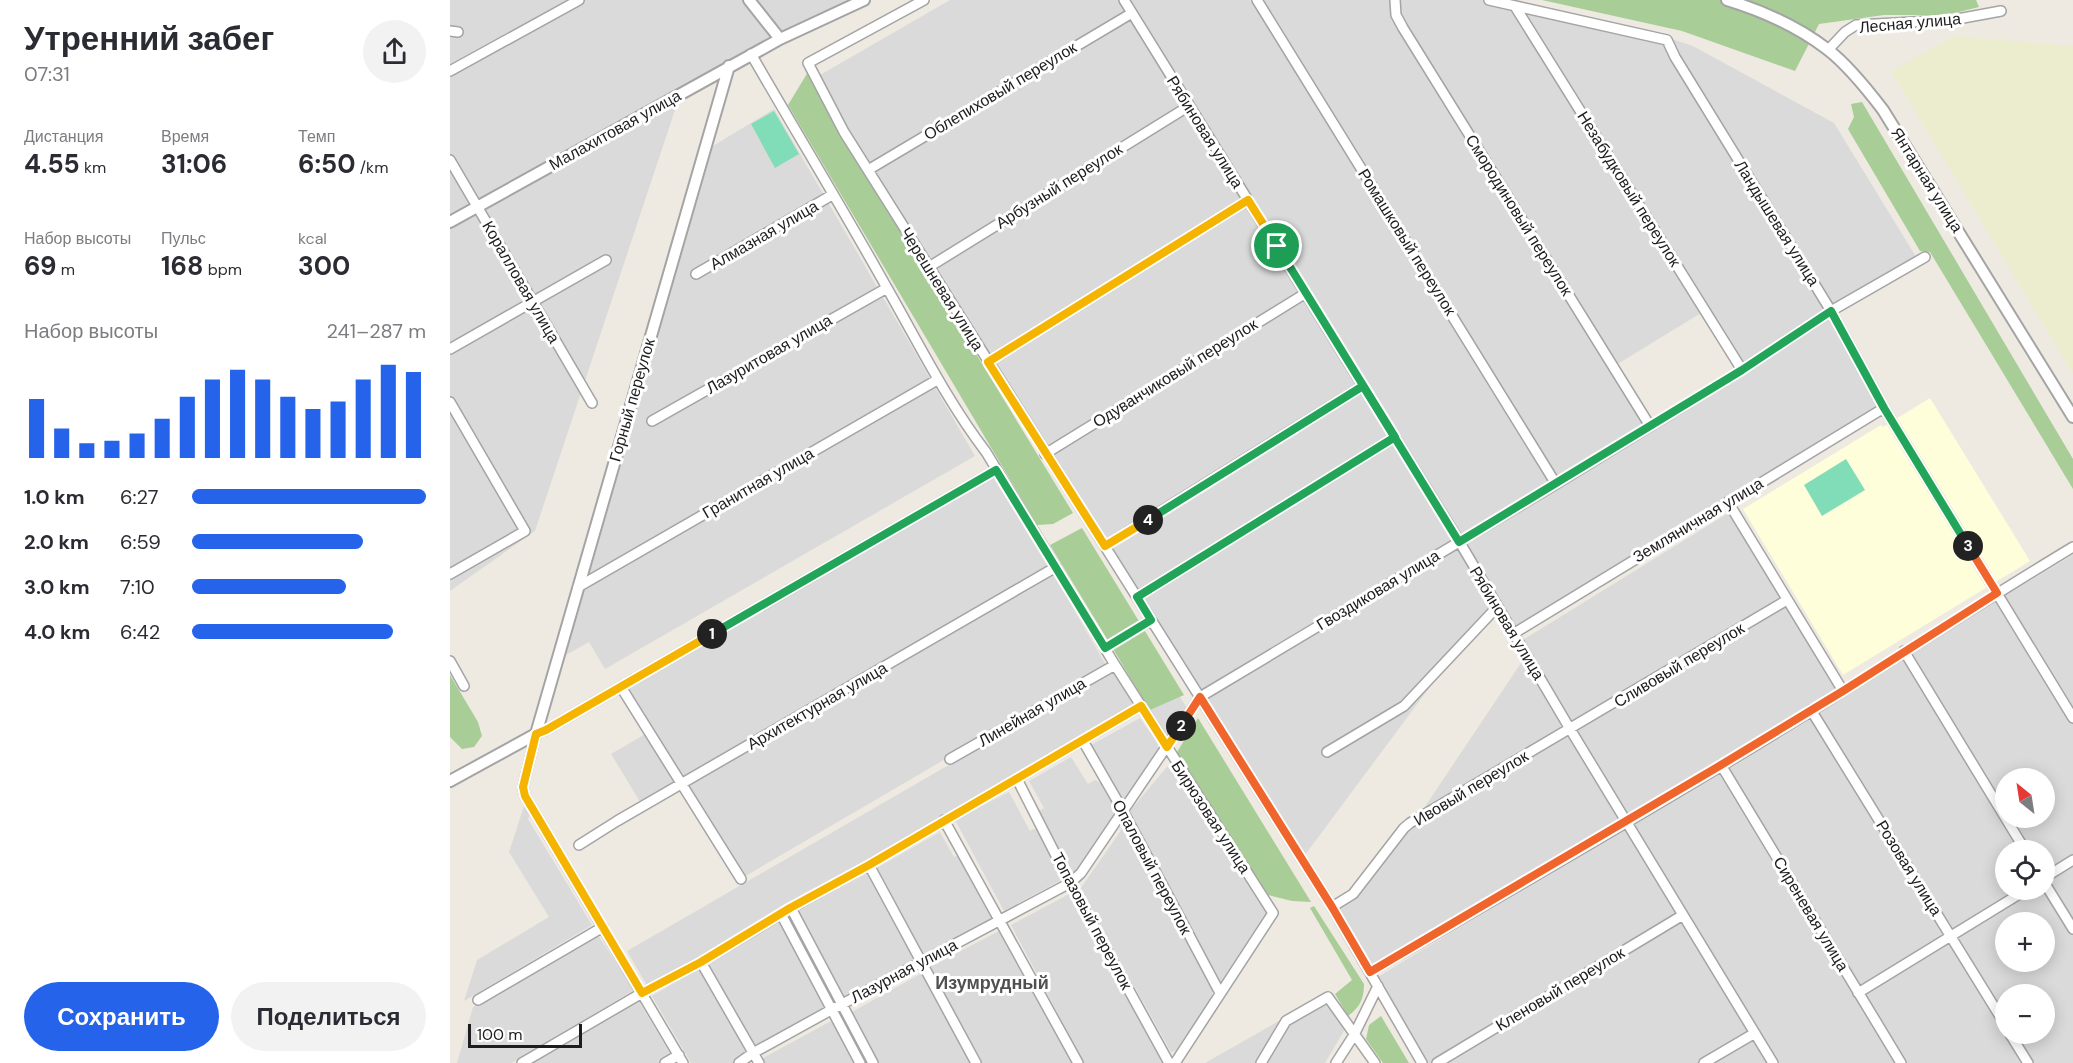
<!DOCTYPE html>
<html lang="ru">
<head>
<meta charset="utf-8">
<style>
  :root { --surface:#fff; --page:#f2f2f3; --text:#2b2b33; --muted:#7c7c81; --accent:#2563eb }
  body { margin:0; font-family:"DM Sans",sans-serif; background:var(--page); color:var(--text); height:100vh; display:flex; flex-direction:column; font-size:22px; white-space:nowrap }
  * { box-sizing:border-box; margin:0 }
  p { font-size:20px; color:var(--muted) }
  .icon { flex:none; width:33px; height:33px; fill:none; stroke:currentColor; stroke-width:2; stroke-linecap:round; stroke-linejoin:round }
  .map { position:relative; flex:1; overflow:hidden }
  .sheet { display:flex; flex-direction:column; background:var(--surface); width:450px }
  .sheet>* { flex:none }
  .needle { width:39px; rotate:330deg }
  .fabs { position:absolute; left:1545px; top:768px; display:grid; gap:12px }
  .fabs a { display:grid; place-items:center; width:60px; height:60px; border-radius:50%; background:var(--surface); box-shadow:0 3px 15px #0003; font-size:30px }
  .scale { position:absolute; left:18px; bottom:15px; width:114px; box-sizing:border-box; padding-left:6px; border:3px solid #1d1d1d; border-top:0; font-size:16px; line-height:21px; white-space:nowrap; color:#1d1d1d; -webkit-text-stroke:4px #fff; paint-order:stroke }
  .pin { position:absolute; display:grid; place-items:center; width:51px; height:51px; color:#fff; margin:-26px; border:3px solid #fff; border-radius:50%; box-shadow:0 2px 6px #0007 }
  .km { position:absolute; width:30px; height:30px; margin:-15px; border-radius:50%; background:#222; color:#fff; font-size:16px; line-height:30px; text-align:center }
  .round { display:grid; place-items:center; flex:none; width:63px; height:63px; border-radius:32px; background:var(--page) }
  .head { display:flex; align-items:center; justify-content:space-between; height:102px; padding:0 24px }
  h1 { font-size:33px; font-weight:700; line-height:45px }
  .stats { display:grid; grid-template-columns:repeat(3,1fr); gap:9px; height:102px; padding:6px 24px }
  .stats div { display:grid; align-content:center }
  .stats b { font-size:26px; font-weight:700 }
  .stats small { font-size:16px; font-weight:400 }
  .stats p { font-size:16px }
  .chart { height:168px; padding:12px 24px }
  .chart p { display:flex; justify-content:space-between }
  .chart svg { width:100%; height:108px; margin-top:6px; stroke:var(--accent); stroke-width:6 }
  .button { display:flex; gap:12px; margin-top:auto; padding:12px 24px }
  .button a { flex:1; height:69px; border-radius:36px; background:var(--accent); color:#fff; font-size:24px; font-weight:700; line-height:69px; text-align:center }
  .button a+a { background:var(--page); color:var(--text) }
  ul { padding:0 24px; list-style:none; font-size:20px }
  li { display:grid; grid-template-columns:96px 72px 1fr; align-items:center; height:45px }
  li i { height:15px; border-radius:8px; background:var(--accent) }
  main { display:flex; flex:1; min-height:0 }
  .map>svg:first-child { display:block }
  .residential { fill:#dbdada; fill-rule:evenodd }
  .education { fill:#fffedb }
  .farmland { fill:#ebedce }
  .forest { fill:#a8cd97 }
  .pitch { fill:#81ddb7 }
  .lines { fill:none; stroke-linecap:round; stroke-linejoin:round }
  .minor-casing { stroke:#a4a4a4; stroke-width:12 }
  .tertiary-casing { stroke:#a4a4a4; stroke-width:14 }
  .minor { stroke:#fff; stroke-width:9 }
  .tertiary { stroke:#fff; stroke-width:10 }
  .split-1-casing { stroke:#fff; stroke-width:12 }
  .split-2-casing { stroke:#fff; stroke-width:12 }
  .split-3-casing { stroke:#fff; stroke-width:12 }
  .split-4-casing { stroke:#fff; stroke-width:12 }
  .split-5-casing { stroke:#fff; stroke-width:12 }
  .split-1 { stroke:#22a559; stroke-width:8 }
  .split-2 { stroke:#f5b400; stroke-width:8 }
  .split-3 { stroke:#f0652b; stroke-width:8 }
  .split-4 { stroke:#22a559; stroke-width:8 }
  .split-5 { stroke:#f5b400; stroke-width:8 }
  .labels { text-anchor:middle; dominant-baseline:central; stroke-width:6; stroke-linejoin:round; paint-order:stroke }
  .street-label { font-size:16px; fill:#1d1d1d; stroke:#fff }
  .neighbourhood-label { font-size:18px; font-weight:bold; fill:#505050; stroke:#fff }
</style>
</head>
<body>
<main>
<section class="sheet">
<div class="head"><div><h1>Утренний забег</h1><p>07:31</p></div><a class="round"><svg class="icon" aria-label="share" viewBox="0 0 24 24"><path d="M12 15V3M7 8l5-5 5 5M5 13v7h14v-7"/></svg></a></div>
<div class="stats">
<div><p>Дистанция</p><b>4.55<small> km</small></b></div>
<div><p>Время</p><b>31:06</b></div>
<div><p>Темп</p><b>6:50<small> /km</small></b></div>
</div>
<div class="stats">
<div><p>Набор высоты</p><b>69<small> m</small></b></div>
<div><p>Пульс</p><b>168<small> bpm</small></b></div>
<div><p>kcal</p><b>300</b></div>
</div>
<div class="chart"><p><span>Набор высоты</span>241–287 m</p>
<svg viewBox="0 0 160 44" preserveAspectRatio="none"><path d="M5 44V20M15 44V32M25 44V38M35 44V37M45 44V34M55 44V28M65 44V19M75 44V12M85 44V8M95 44V12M105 44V19M115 44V24M125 44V21M135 44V12M145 44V6M155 44V9"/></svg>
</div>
<ul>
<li><b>1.0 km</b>6:27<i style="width:100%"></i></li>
<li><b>2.0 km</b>6:59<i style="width:73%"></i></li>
<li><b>3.0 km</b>7:10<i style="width:66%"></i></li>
<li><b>4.0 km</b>6:42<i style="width:86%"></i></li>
</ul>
<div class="button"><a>Сохранить</a><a>Поделиться</a></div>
</section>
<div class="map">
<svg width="1623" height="1063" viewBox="0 0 1623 1063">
  <rect width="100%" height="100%" fill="#eeeae2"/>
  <path class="residential" d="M0,0H403L317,38L230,95L85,531L0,591Z
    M500,0H670L677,12L418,164L376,93L370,75Z
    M678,0H800L1102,484L1012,537Z
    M807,0H942L944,17L1195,425L1106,480Z
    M948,0H1036L1062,8L1251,313L1166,365L949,15Z
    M1072,10L1214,39L1379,310L1292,364Z
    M682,17L734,105L479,264L425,172Z
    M1219,38L1243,46L1384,123L1468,260L1384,308L1226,56Z
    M324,109L525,456L155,669L139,642L116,655L263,146Z
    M738,111L793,201L537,357L482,268Z
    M797,205L851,292L596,450L542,363Z
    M854,297L909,385L654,543L600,455Z
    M1380,318L1432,411L1067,634L1016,545Z
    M912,390L941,437L686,594L657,546Z
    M944,443L1002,540L751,691L692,598Z
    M544,474L599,567L232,782L178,688Z
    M1280,512L1332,599L1121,726L1071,641Z
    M1008,548L1040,606L852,859L756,699Z
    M1623,555V712L1554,596Z
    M602,572L656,665L292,878L235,787Z
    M1547,600L1623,724V857L1595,874L1594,850H1579L1559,818H1594V778H1556L1555,811L1459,654Z
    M1336,605L1389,690L1175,818L1123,730Z
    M1453,658L1573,850H1556V890H1569L1501,931L1366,712Z
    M1073,660L1113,729L968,817Z
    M672,665L729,695L738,710L723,733L718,735L713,734Z
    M663,670L685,708L199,989L177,951Z
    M1361,714L1496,935L1410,988L1275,767Z
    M690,718L706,741L709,748L708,755L677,800H673L641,745Z
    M197,733L227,785L192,805L161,754Z
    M1118,735L1170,821L923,966L886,907L913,890L924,873L959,829Z
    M621,757L638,784L645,780L654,785L669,808L666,817L625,874L619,871L588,812L594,808L579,781Z
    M721,762L817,912L771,982L679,812Z
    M1269,770L1448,1063H1326L1181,824Z
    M559,792L580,831L586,828L613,879L554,911L505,820Z
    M74,806L80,815L78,819L142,925L14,1001L27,960L99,917L59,852Z
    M1175,827L1228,913L982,1063H974L926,978Z
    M677,828L763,991L760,1000L726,1051L721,1052L630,889L672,829Z
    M490,832L504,857L510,854L545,919L474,957L427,868Z
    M1623,862V923L1596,878Z
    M418,873L465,960L393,999L347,912Z
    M1578,890H1594L1623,933V1063H1580L1562,1034H1594V994H1556L1555,1022L1503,935ZM1556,922H1594V962H1556Z
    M621,893L712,1063H634L561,925Z
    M1231,918L1300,1032L1248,1063H994Z
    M331,922L378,1011L305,1049L258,962Z
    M551,930L623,1063H531L480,967Z
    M148,935L184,990L62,1063H7L23,1007Z
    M1500,939L1556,1034L1574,1063H1454L1412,993Z
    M250,968L297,1054L283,1063H241L202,996Z
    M472,973L521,1063H427L400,1013Z
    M188,1000L221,1055L208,1063H83Z
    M878,1002L895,1029L875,1063H816L840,1023Z
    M836,1017L808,1063H755Z
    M383,1020L406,1063H313L311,1059Z
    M1304,1038L1319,1063H1262Z"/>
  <path class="education" d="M1480,398L1580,561L1393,675L1293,509L1431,425L1433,427Z"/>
  <path class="farmland" d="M1505,36L1623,46V374L1441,71Z"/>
  <path class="forest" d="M1092,0H1526L1529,7L1497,15H1434L1369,24L1345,71L1232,31Z
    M358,72L375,106L623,513L603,524L587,525L338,105Z
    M1412,102L1623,459V489L1480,252L1470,251L1398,129L1404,117L1401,104Z
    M632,528L734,695L700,710L600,545Z
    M0,675L28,722L32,736L24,747L12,749L0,737Z
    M748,718L861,902L842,901L818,895L727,752Z
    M864,906L914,984C914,999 910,1007 898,1016L885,994L902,980L860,908Z
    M931,1016L959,1063H933L916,1039L919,1025Z"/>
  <path class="pitch" d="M324,111L349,154L325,168L301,124Z
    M1396,459L1415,490L1372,516L1354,485Z"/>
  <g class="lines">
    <defs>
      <path id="minor" d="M474,0L358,63L394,132L882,907L972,1063
        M674,0L1009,541L1120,729L1323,1063
        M807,0L1106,484
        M945,0L946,15L953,28L1200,426
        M1039,0L1217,40L1225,57L1381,311L1434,408L1623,718
        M1066,8L1292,370
        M0,31L8,32
        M1378,50L1395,32L1406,25L1502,20L1551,11
        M301,54C346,132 393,209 437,288C469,344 497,401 536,452L665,665L823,913L725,1063
        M0,71L129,0
        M0,160L142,403
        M418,170L682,13
        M479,267L739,106
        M246,274L382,195
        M0,349L156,260
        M538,362L798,200
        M0,402L75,531L0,574
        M202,421L437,288
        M595,454L856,293
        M1278,502L1393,691
        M655,546L913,386
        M128,587L487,380
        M687,597L945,437
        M1063,634L1434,408
        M655,648L701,620
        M1454,651L1575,850
        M0,661L14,686
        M171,687L291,879
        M1361,710L1556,1026
        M633,741L672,809L770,993
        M877,752L954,706L1047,607
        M500,759L665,665
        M1271,765L1451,1063
        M567,779L620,883L719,1063
        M494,820L628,1063
        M129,845L167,821L606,567
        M419,865L526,1063
        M1594,878L1623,860
        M1594,882L1623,929
        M882,907L903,894L954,828L960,823L1337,600
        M341,908L423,1063
        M331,914L410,1063
        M251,962L309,1063
        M920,972C1078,880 1237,789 1392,692C1469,643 1545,594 1623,547
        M1408,993L1576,890
        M28,1000L153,927
        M1560,1034L1578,1063
        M72,1063L192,993L251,962L341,908L419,865L691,706
        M215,1063L229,1055
        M233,1063L75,796L73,787L86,734L96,730L546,470
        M289,1063L303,1053L381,1010L620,883L631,873L750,697L1106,484L1292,370L1381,311L1475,257
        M811,1063L836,1021L878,997L925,1063
        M886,1063L904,1035L928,986
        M987,1063L1233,915
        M1254,1063L1305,1033"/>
      <path id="tertiary" d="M299,0L330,39L414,0
        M1277,0C1313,11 1347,26 1377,49C1398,65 1417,89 1433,110L1623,417
        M0,222L330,39
        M0,781L86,734L279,66"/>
    </defs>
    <use href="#minor" class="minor-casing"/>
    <use href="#tertiary" class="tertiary-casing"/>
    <use href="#minor" class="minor"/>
    <use href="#tertiary" class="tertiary"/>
  </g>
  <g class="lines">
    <defs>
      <path id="split-1" d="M262,634L546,470L655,648L701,620L687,597L945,437L827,246"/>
      <path id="split-2" d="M262,634L96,730L86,734L73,787L75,796L192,993L251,962L340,908L419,865L691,706L717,747L731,726"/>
      <path id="split-3" d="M731,726L750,697L882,907L920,972L1271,765L1393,691L1547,593L1518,546"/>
      <path id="split-4" d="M698,520L913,386L1009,542L1292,370L1381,311L1434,408L1518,546"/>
      <path id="split-5" d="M698,520L655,546L538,362L798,200L827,246"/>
    </defs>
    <use href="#split-1" class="split-1-casing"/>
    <use href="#split-2" class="split-2-casing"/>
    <use href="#split-3" class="split-3-casing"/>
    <use href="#split-4" class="split-4-casing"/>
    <use href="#split-5" class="split-5-casing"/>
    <use href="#split-1" class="split-1"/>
    <use href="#split-2" class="split-2"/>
    <use href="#split-3" class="split-3"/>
    <use href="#split-4" class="split-4"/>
    <use href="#split-5" class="split-5"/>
  </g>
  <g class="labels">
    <g class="street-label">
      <text transform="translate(1460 23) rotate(-5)">Лесная улица</text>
      <text transform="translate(550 91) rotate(-31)">Облепиховый переулок</text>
      <text transform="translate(165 130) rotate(-29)">Малахитовая улица</text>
      <text transform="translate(755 132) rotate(58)">Рябиновая улица</text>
      <text transform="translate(1477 180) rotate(58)">Янтарная улица</text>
      <text transform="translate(609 186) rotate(-32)">Арбузный переулок</text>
      <text transform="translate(1179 189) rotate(58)">Незабудковый переулок</text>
      <text transform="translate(1069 215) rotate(58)">Смородиновый переулок</text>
      <text transform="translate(1327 223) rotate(58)">Ландышевая улица</text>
      <text transform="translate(314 235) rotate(-30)">Алмазная улица</text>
      <text transform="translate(957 242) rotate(58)">Ромашковый переулок</text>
      <text transform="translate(71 282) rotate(60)">Коралловая улица</text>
      <text transform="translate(492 289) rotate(58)">Черешневая улица</text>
      <text transform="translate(319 354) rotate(-30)">Лазуритовая улица</text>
      <text transform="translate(725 373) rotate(-32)">Одуванчиковый переулок</text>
      <text transform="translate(182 400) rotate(-74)">Горный переулок</text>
      <text transform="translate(308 483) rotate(-30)">Гранитная улица</text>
      <text transform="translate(1248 520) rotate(-31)">Земляничная улица</text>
      <text transform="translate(928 590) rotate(-31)">Гвоздиковая улица</text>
      <text transform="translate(1057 623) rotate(59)">Рябиновая улица</text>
      <text transform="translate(1229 665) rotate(-31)">Сливовый переулок</text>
      <text transform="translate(367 706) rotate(-30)">Архитектурная улица</text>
      <text transform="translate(582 712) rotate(-30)">Линейная улица</text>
      <text transform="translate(1021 788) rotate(-31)">Ивовый переулок</text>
      <text transform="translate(761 817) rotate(57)">Бирюзовая улица</text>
      <text transform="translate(702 867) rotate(62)">Опаловый переулок</text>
      <text transform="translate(1459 868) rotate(58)">Розовая улица</text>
      <text transform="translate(1361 914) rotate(59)">Сиреневая улица</text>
      <text transform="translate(642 921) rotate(62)">Топазовый переулок</text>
      <text transform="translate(454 971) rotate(-28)">Лазурная улица</text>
      <text transform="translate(1110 989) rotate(-31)">Кленовый переулок</text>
    </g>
    <g class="neighbourhood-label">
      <text x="542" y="983">Изумрудный</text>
    </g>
  </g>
</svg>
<div class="fabs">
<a><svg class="needle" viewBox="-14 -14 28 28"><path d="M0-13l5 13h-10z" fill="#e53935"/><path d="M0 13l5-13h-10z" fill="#7c7c81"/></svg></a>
<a><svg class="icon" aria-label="locate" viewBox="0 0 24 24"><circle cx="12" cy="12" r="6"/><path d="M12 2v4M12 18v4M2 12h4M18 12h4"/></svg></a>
<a>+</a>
<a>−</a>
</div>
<div class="scale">100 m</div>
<div class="pin" style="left:827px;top:246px;background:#1e9e55"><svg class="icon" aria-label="arrive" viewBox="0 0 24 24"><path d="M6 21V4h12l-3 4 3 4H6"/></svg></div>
<b class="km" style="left:262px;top:634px">1</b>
<b class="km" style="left:731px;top:726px">2</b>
<b class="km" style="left:1518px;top:546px">3</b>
<b class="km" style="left:698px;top:520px">4</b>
</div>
</main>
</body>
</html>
